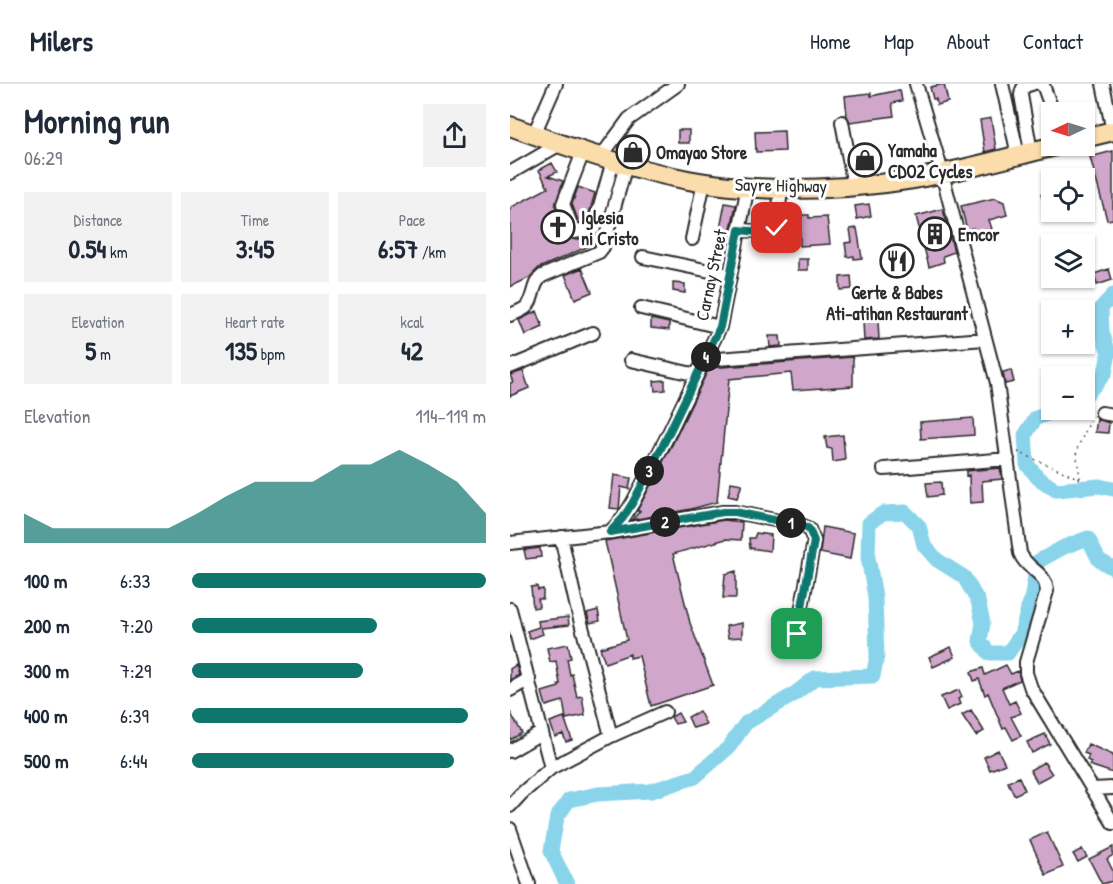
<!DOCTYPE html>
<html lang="en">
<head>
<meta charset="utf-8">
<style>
  :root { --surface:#fff; --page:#f2f2f3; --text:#1f2937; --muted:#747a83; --line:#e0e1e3; --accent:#0f766e }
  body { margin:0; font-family:"Patrick Hand",sans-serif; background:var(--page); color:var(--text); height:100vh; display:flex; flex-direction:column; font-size:22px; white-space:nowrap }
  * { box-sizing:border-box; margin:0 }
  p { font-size:20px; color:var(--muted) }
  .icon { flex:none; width:33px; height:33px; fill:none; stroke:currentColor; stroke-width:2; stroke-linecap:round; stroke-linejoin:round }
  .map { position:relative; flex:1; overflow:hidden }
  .drawer { display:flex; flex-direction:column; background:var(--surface); width:510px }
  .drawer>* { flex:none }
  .needle { width:39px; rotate:266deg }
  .controls { position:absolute; left:531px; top:18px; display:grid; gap:12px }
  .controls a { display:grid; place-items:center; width:54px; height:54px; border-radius:0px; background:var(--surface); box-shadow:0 2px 4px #0004; font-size:30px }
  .pin { position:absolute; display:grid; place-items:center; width:51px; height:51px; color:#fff; margin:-26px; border-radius:12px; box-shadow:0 3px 9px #0006 }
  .km { position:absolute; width:30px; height:30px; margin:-15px; border-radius:50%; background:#222; color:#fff; font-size:16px; line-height:30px; text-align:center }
  .round { display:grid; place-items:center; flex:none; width:63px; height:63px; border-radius:0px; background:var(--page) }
  .summary { display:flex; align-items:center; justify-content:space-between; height:102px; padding:0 24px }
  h1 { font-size:33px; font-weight:700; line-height:45px }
  .stats { display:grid; grid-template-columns:repeat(3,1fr); gap:9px; height:102px; padding:6px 24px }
  .stats div { display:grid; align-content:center; border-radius:0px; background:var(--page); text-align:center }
  .stats b { font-size:26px; font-weight:700 }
  .stats small { font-size:16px; font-weight:400 }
  .stats p { font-size:16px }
  .chart { height:168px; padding:12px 24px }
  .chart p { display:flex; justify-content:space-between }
  .chart svg { width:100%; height:108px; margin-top:6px; fill:var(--accent); opacity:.7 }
  ul { padding:0 24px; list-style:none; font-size:20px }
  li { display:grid; grid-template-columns:96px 72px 1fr; align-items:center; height:45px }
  li i { height:15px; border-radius:8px; background:var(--accent) }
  header { display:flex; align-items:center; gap:36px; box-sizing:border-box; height:84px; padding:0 30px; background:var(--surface); border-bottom:2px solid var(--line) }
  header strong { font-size:28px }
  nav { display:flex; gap:33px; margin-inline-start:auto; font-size:21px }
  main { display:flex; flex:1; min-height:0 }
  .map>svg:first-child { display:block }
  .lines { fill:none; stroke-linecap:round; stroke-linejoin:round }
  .river { stroke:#89d4ea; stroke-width:15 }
  .building { fill:#d0a6cb; stroke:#2b2b2b; stroke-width:1.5 }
  .minor-casing { stroke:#2b2b2b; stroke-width:16 }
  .highway-casing { stroke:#2b2b2b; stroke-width:22 }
  .path { stroke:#2b2b2b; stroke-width:1.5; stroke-dasharray:1.5 4.5; stroke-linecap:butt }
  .minor { stroke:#fff; stroke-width:12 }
  .highway { stroke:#fbddab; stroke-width:18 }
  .route-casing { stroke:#fff; stroke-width:12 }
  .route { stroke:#0f766e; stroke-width:8 }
  .labels { text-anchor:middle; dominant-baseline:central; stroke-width:6; stroke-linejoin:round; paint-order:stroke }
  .poi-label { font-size:18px; font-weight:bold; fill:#2b2b2b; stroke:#fff; text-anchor:start }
  .street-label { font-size:18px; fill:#2b2b2b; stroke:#fff }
</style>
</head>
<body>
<header>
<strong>Milers</strong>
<nav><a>Home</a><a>Map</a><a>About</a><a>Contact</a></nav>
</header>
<main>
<section class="drawer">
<div class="summary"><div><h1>Morning run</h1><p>06:29</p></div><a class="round"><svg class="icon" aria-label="share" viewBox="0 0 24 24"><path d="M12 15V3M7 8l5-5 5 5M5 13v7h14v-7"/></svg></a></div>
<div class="stats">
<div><p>Distance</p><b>0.54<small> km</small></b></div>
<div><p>Time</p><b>3:45</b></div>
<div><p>Pace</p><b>6:57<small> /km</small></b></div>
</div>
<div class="stats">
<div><p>Elevation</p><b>5<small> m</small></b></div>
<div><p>Heart rate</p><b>135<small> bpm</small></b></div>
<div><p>kcal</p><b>42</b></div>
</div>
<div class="chart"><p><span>Elevation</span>114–119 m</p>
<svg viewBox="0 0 160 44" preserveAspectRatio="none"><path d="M0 44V32L10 38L20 38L30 38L40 38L50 38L60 32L70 25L80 19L90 19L100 19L110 12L120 12L130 6L140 12L150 19L160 32V44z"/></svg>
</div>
<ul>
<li><b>100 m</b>6:33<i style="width:100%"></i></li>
<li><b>200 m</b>7:20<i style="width:63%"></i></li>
<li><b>300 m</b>7:29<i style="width:58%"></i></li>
<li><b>400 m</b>6:39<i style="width:94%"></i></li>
<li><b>500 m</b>6:44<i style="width:89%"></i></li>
</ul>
</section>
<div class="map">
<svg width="603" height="800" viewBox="0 0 603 800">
  <rect width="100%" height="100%" fill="#fff"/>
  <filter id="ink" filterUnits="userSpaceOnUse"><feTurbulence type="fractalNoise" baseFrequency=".0167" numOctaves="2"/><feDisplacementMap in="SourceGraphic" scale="12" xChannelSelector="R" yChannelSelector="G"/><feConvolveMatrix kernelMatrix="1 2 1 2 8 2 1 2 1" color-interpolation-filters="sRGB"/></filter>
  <g filter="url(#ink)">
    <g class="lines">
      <path class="river" d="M574,313L595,289L599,269L592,248L591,224L603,211
        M548,326L526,334L515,351L517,380L528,394L546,406L589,402L603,405
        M57,800L41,767L47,733L59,716L88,710L141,707L185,693L219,663L236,639L283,611L305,594L363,592L367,572L366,544L365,513L358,473L359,439L373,429L395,428L409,442L414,461L427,476L454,493L468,517L473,539L470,557L479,569H498L511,550L522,511L527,478L554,463L578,454L589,476L603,484"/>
    </g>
    <path class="building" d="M434,0L438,18L427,21L426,15H423L420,3Z
      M390,6L392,17L382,19L384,32L340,38L337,32L335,12L361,9V12Z
      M576,21L577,28H556V25Z
      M481,34L486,65L475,68L470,36Z
      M168,46H179V59H168Z
      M274,47L275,67L246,68L245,48Z
      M603,67V135L597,136L580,73Z
      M42,79L47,88L38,92L53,97L45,122L57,151L65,156L88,151L86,159L29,184L19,194L0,203V124L38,104L29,86Z
      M68,103L85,109L77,137L69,139L62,120Z
      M542,107V118L534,121L531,110Z
      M485,114L494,118L497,131L479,136L482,145L471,149L469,146L464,147L463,144L457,146L451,122Z
      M215,119L226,121L217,163L207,161Z
      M359,120L361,132L347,135L345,122Z
      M433,125L444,168L433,172L434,178L419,183L406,132Z
      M290,131H299V134L317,133L320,160L290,162Z
      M347,144L352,174L344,175V172L337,173L335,159L342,158L340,145Z
      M288,175H298V186H288Z
      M72,184L82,208L65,215L55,191Z
      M599,185L602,196L587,201L584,190Z
      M341,192L342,205L330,206V193Z
      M163,199L175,200V209L163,207Z
      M27,227L33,243L15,251L9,236Z
      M141,235L159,239V246L141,244Z
      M368,237L369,255L354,256L353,238Z
      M259,252H270L271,262L260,263Z
      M343,273V302L283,306L281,289L219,295L207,418L181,425L122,436L130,427H127L163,359L199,284Z
      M501,286L504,298L495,300L493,288Z
      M13,287L19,304L0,312V299L3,298L0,291Z
      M155,296V306L145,307L144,297Z
      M463,334L464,351L411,355L410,338Z
      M587,335L599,339L598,349L585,348Z
      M333,351L335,376L323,378L322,365L317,364L315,353Z
      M490,384L492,395L472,397L473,418L460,419L459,391L456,392V387Z
      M104,391L121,394L119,405L111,403L109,425L100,424Z
      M221,398L232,400L227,414L218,412Z
      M431,398L432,411L418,413L416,399Z
      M214,436L232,438L231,456L216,455L163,470L180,539L203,601L141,622L129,572L120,574V570L95,579L90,564L117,556L95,457Z
      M313,443L344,449L340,475L310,469Z
      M246,449L261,451L260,467L240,464L239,454H244Z
      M30,464L31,473L16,475L14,466Z
      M226,487V514H213L215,490Z
      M27,502L28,506L33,505V515H28L29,523L23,524L21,503Z
      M88,526L90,537L80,539L77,529Z
      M58,533L59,541L31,544L33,550L20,555L17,547L29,543L28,537Z
      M232,539V553L218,554L216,542Z
      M270,546L279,550L281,556L285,558L282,570L267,565Z
      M58,560L61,574L57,575L60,591L62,590L67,613L72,612L75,631L56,635L53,617L36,622L32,608L49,603L48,601L50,600L46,577L40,578L37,564Z
      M441,563L445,573L423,583L419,573Z
      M6,581L9,591L0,596V585Z
      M496,581L501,590L508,587L510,596L492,604L499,620L505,617L511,629L501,633L511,652L503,656L496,643L493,645L478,609L475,611L469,595L464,597L461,588L473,584L475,591Z
      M449,606L452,613L448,615L450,620L437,626L431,613Z
      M461,626L474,647L466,652L452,631Z
      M189,627L196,640L183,644L178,633Z
      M0,628L12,649L0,656Z
      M168,629L173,638L165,640L161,633Z
      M54,633L62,656L56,658L53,650L45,653L40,638Z
      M535,650L540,660L522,669L517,658Z
      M578,660L603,671V689L579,681L581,678L577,676L579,671L574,669Z
      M488,666L495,680L480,686L474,673Z
      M534,678L542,690L527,698L520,686Z
      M509,693L515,706L504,711L498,698Z
      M537,748L553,783L536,791L520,756Z
      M603,763V771L597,775L603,787V797L592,800L579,775Z
      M572,765L577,773L568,778L563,770Z"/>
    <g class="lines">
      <defs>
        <path id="minor" d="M406,0L429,78L487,299L510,469C517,487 535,486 537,507L516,578V589L521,604L603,739
          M492,0L508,71
          M530,0L533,1L543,28
          M593,0L603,47
          M332,38L344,102
          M24,50L46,0
          M73,68L53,120L64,148L84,144L103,77
          M521,68L511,11C512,3 514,2 522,0
          M90,74L119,35L168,0
          M0,89L50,60
          M229,146L264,148L267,144L271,104
          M182,155L194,98
          M133,173L219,191
          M131,224L210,243
          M0,231C5,229 11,227 15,224C25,216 21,200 32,192L89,168L93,163L116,81
          M121,276L187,291
          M194,276L475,255
          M0,283L83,249
          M592,329L603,331
          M374,385L498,375
          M100,448L213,428H225L294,442L299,445L304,457L287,550
          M0,459L100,448L113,434L123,418L156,355L210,243L238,102
          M0,525L41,684L11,710L0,722
          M0,606L19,595
          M101,652L155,628
          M0,667L31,649
          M41,684L101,652L66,520L51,453
          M582,705L603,704
          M0,745L19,800"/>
        <path id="highway" d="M0,42C58,63 117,84 178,96C257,111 357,106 435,89C472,81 509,71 545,62
          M574,54L603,47"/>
      </defs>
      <use href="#minor" class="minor-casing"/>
      <use href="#highway" class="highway-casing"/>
      <path class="path" d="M508,368L570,395
        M570,394L566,367L583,331"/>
      <use href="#minor" class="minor"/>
      <use href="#highway" class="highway"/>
    </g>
  </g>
  <g class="lines" filter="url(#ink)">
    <defs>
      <path id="route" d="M267,144L264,148L260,149L229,146L210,243L156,355L123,418L113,434L100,448L213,428H225L294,442L299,445L304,457L287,550"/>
    </defs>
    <use href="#route" class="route-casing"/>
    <use href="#route" class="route"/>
  </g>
  <defs>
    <symbol id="shop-ring" viewBox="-11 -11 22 22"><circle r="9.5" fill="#fff" stroke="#2b2b2b" stroke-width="1.5"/><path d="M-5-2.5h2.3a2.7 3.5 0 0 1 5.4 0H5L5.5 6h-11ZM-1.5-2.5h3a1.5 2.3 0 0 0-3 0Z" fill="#2b2b2b"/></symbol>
    <symbol id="church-ring" viewBox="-11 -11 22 22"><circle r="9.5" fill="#fff" stroke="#2b2b2b" stroke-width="1.5"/><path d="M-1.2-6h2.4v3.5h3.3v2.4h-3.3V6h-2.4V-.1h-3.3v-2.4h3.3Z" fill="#2b2b2b"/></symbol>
    <symbol id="building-ring" viewBox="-11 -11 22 22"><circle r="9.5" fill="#fff" stroke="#2b2b2b" stroke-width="1.5"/><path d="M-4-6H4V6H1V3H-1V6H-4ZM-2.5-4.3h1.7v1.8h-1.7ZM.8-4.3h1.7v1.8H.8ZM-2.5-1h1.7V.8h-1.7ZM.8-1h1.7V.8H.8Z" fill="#2b2b2b"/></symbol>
    <symbol id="restaurant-ring" viewBox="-11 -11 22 22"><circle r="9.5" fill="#fff" stroke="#2b2b2b" stroke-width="1.5"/><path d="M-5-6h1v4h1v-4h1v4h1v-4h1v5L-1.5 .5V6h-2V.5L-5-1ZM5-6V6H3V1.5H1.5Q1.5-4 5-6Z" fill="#2b2b2b"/></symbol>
  </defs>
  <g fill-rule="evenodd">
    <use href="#shop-ring" x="104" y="49" width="38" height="38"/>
    <use href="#shop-ring" x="336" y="57" width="38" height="38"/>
    <use href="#church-ring" x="29" y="124" width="38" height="38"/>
    <use href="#building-ring" x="406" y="131" width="38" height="38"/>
    <use href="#restaurant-ring" x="368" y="158" width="38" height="38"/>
  </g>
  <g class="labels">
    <g class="poi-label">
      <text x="378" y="66">Yamaha<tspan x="378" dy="21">CDO2 Cycles</tspan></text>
      <text x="146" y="68">Omayao Store</text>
      <text x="71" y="133">Iglesia<tspan x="71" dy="21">ni Cristo</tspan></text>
      <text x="448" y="150">Emcor</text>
      <text x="387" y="208" text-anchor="middle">Gerte &amp; Babes<tspan x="387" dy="21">Ati-atihan Restaurant</tspan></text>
    </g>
    <g class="street-label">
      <text transform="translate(271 101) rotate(1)">Sayre Highway</text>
      <text transform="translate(201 191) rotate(-78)">Carnay Street</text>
    </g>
  </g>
</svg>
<div class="controls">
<a><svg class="needle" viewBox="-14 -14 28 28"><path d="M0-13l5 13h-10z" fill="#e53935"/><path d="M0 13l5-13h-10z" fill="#747a83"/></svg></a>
<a><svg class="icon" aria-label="locate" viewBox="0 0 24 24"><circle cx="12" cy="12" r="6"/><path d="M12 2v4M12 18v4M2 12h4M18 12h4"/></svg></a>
<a><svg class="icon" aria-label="layers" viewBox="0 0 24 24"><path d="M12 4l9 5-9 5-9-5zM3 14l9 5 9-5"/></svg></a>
<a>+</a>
<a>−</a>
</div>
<div class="pin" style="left:287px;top:550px;background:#1e9e55"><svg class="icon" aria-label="arrive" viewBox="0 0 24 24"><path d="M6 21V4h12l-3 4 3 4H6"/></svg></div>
<div class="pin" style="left:267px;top:144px;background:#d93025"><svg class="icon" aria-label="check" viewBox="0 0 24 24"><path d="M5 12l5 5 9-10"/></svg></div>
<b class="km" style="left:281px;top:439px">1</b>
<b class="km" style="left:155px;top:438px">2</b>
<b class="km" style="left:139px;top:387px">3</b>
<b class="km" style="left:196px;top:273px">4</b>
</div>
</main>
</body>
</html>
